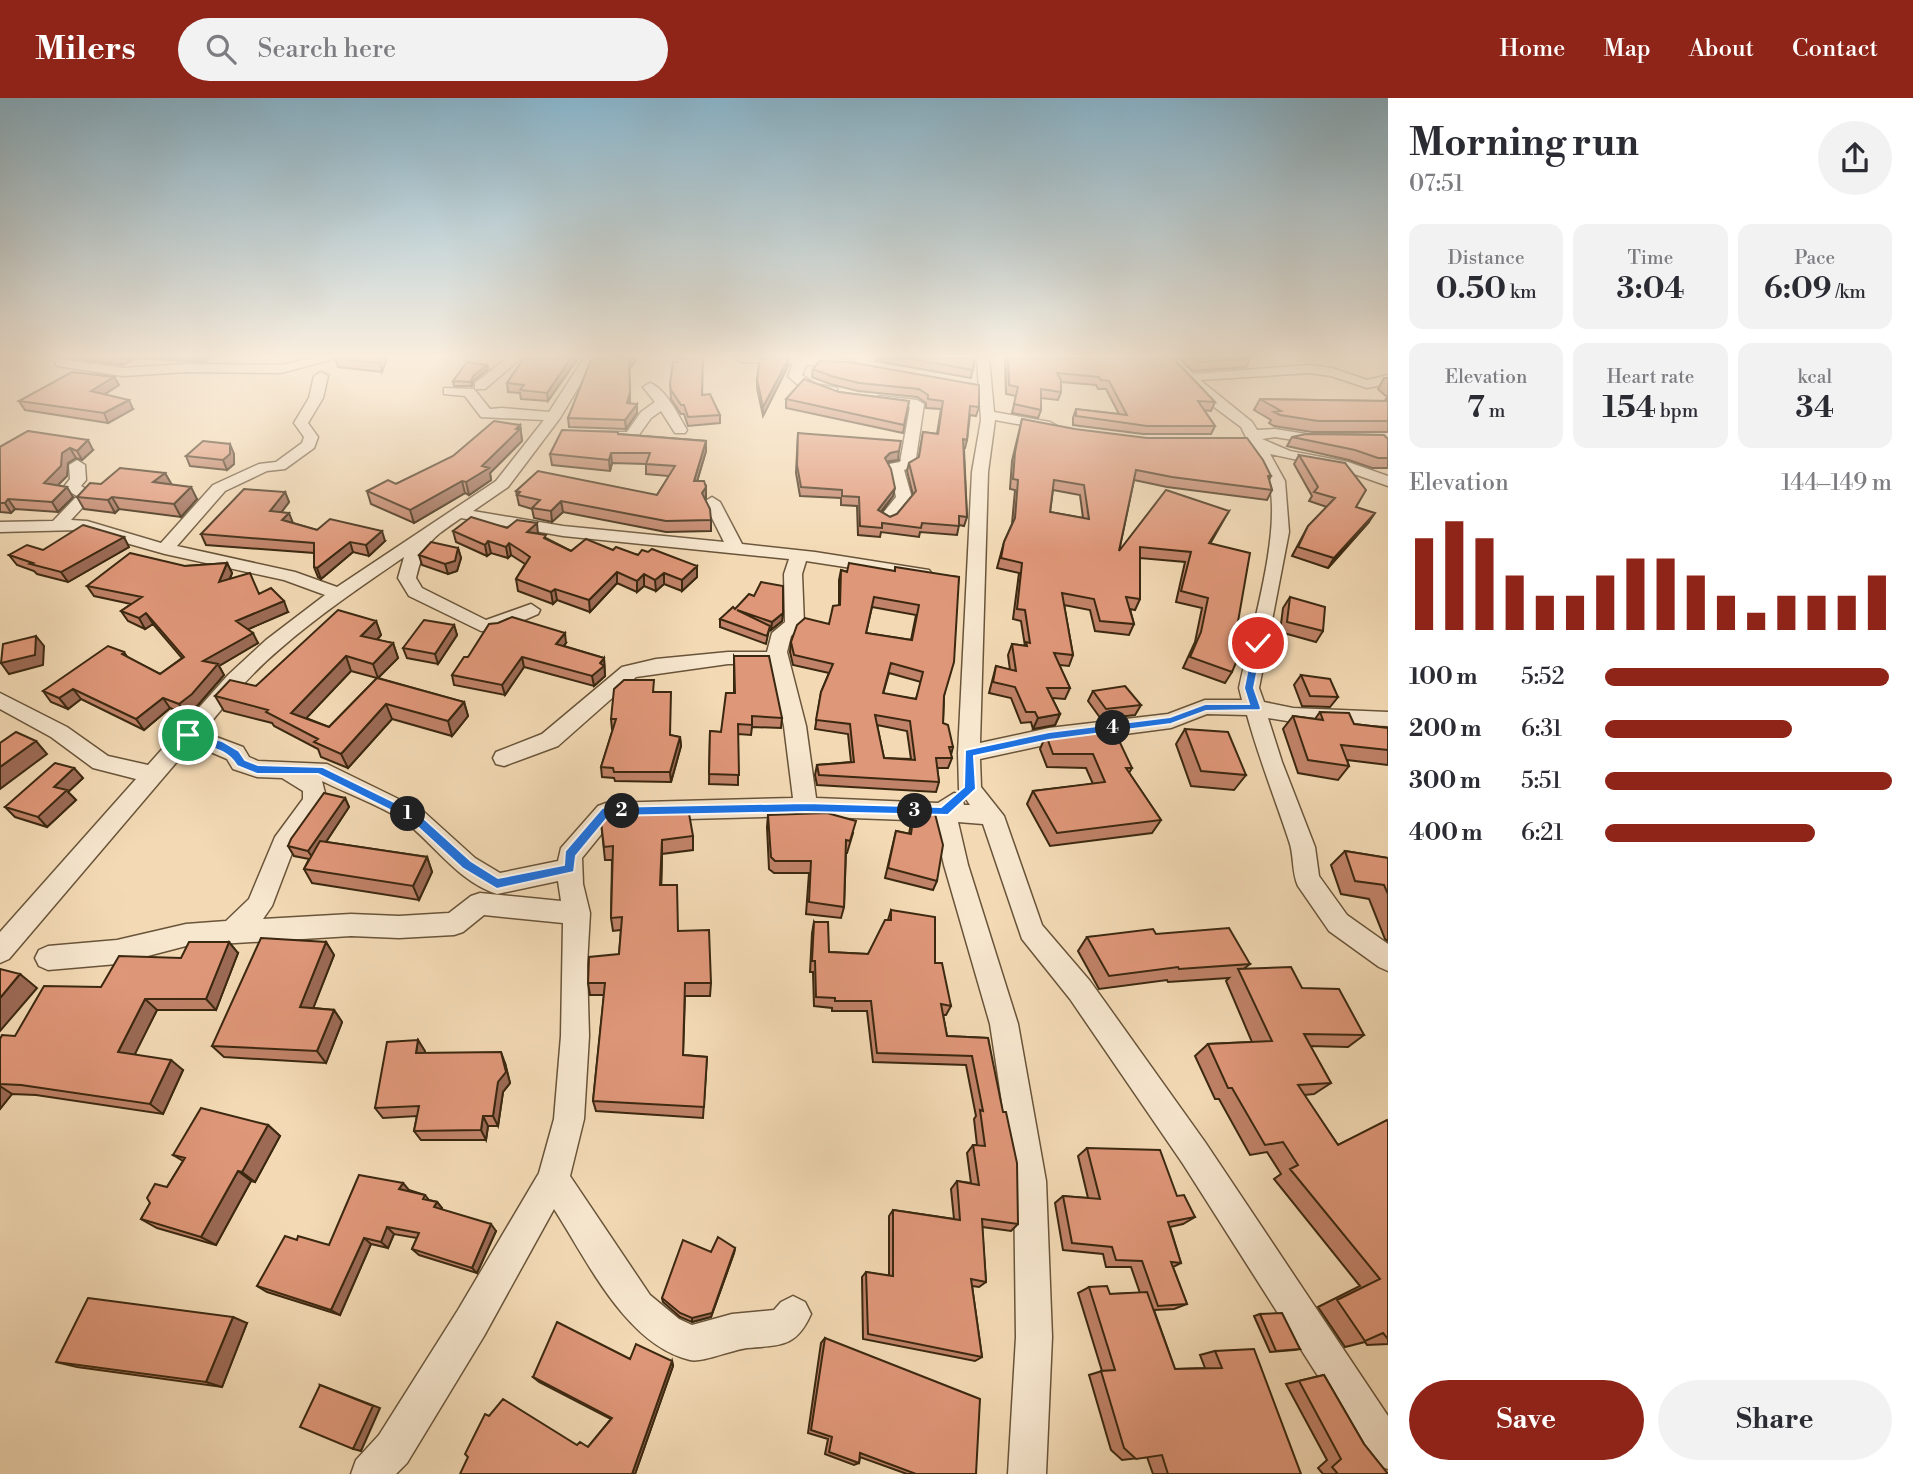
<!DOCTYPE html>
<html lang="en">
<head>
<meta charset="utf-8">
<style>
  :root { --surface:#fff; --page:#f2f2f3; --text:#2b2b33; --muted:#7c7c81; --accent:#8f2418 }
  body { margin:0; font-family:"Libre Bodoni",serif; background:var(--page); color:var(--text); height:100vh; display:flex; flex-direction:column; font-size:26px; white-space:nowrap }
  * { box-sizing:border-box; margin:0 }
  p { font-size:23px; color:var(--muted) }
  .icon { flex:none; width:38px; height:38px; fill:none; stroke:currentColor; stroke-width:2; stroke-linecap:round; stroke-linejoin:round }
  .map { position:relative; flex:1; overflow:hidden }
  .details { display:flex; flex-direction:column; background:var(--surface); width:525px }
  .details>* { flex:none }
  .pin { position:absolute; display:grid; place-items:center; width:60px; height:60px; color:#fff; margin:-30px; border:4px solid #fff; border-radius:50%; box-shadow:0 2px 7px #0007 }
  .km { position:absolute; width:35px; height:35px; margin:-18px; border-radius:50%; background:#222; color:#fff; font-size:19px; line-height:35px; text-align:center }
  .round { display:grid; place-items:center; flex:none; width:74px; height:74px; border-radius:37px; background:var(--page) }
  .headline { display:flex; align-items:center; justify-content:space-between; height:119px; padding:0 21px }
  h1 { font-size:38px; font-weight:700; line-height:52px }
  .stats { display:grid; grid-template-columns:repeat(3,1fr); gap:10px; height:119px; padding:7px 21px }
  .stats div { display:grid; align-content:center; border-radius:14px; background:var(--page); text-align:center }
  .stats b { font-size:30px; font-weight:700 }
  .stats small { font-size:19px; font-weight:400 }
  .stats p { font-size:19px }
  .chart { height:196px; padding:14px 21px }
  .chart p { display:flex; justify-content:space-between }
  .chart svg { width:100%; height:126px; margin-top:7px; stroke:var(--accent); stroke-width:6 }
  .button { display:flex; gap:14px; margin-top:auto; padding:14px 21px }
  .button a { flex:1; height:80px; border-radius:42px; background:var(--accent); color:#fff; font-size:28px; font-weight:700; line-height:80px; text-align:center }
  .button a+a { background:var(--page); color:var(--text) }
  ul { padding:0 21px; list-style:none; font-size:23px }
  li { display:grid; grid-template-columns:112px 84px 1fr; align-items:center; height:52px }
  li i { height:18px; border-radius:9px; background:var(--accent) }
  header { display:flex; align-items:center; gap:42px; box-sizing:border-box; height:98px; padding:0 35px; background:var(--accent); color:#fff }
  header strong { font-size:33px }
  nav { display:flex; gap:38px; margin-inline-start:auto; font-size:24px }
  .search { width:490px; height:63px; background:var(--page); display:flex; align-items:center; gap:18px; box-sizing:border-box; padding:0 24px; border-radius:38px; color:var(--muted); font-size:26px }
  main { display:flex; flex:1; min-height:0 }
  .map>svg:first-child { display:block }
  .lines { fill:none; stroke-linecap:round; stroke-linejoin:round }
  .street-casing { stroke:#695439; stroke-width:3 }
  .street { fill:#f7e7cf; fill-rule:evenodd }
  .wall { fill:#c08268; stroke:#3b2810; stroke-width:2; fill-rule:evenodd }
  .shaded-wall { fill:#9c6a55; stroke:#3b2810; stroke-width:2 }
  .building { fill:#df9779; stroke:#3b2810; stroke-width:2; fill-rule:evenodd }
  .route { fill:#1a73e8; stroke:#fff; stroke-width:2 }
</style>
</head>
<body>
<header>
<strong>Milers</strong>
<div class="search"><svg class="icon" aria-label="search" viewBox="0 0 24 24"><circle cx="10" cy="10" r="6"/><path d="M15 15l6 6"/></svg>Search here</div>
<nav><a>Home</a><a>Map</a><a>About</a><a>Contact</a></nav>
</header>
<main>
<div class="map">
<svg width="1388" height="1376" viewBox="0 0 1388 1376">
  <rect width="100%" height="100%" fill="#f3dab5"/>
  <filter id="stains"><feTurbulence type="fractalNoise" baseFrequency=".00286" numOctaves="4"/><feColorMatrix values="0 0 0 0 .2 0 0 0 0 .09 0 0 0 0 .02 0 0 0 .5 -.17"/></filter>
  <radialGradient id="worn" r=".72"><stop offset=".6" stop-color="#630" stop-opacity="0"/><stop offset="1" stop-color="#630" stop-opacity=".3"/></radialGradient>
  <g class="lines">
    <defs>
      <path id="street" d="M53,260L123,270L187,266L281,267L313,260H337L281,275L187,274L123,278L57,268Z
        M507,260H521L485,291H475V285Z
        M584,260H596L560,320L508,389L473,413L563,428L724,444L704,404L712,399L720,404L742,446L815,454L929,472L932,476L923,481L806,463L802,476L804,526L791,538L787,554L806,628L816,700L938,705L954,695L962,698L964,707H970L959,691L958,655L972,374L981,322L977,260H989L994,314L1050,324L1057,328L1050,332L995,322L988,374L980,645L1049,630L1168,616L1205,602H1242L1239,590C1250,537 1282,434 1269,384C1265,368 1253,354 1244,344L1247,341L1241,329L1202,300L1164,260H1177L1193,276L1309,267L1332,270L1367,282L1388,277V286L1367,290L1331,278L1309,275L1200,282L1252,324L1257,332L1275,331L1312,337L1388,335V343L1312,345L1275,339L1262,341L1290,353L1348,364L1388,378V388L1340,371L1270,356L1285,383L1289,434L1259,590L1264,604L1293,610L1388,614V628L1293,624L1268,620L1282,664L1315,749L1319,778L1347,817L1388,846V873L1379,869L1329,833L1298,788C1292,775 1294,760 1290,746C1276,703 1259,661 1247,617L1207,616L1171,630L1049,646L980,661L981,689L1004,718L1042,827L1090,883L1205,1044L1388,1318V1371L1374,1366L1183,1066L1070,901L1022,841L983,726L958,724L968,767L1018,926L1046,1083L1052,1239L1046,1376H1008L1016,1239L1014,1083L990,926L944,767L934,723L799,718L612,723L582,760L583,786L590,815L587,867L589,938L584,1021L570,1078L650,1197L679,1221L692,1227L732,1216L774,1212L781,1204L793,1198L805,1204L811,1216C796,1250 780,1247 747,1250C732,1252 701,1265 690,1262C626,1247 587,1162 554,1111L484,1238L407,1365L396,1376H351L356,1362L379,1337L458,1212L539,1075L554,1021L561,938L563,825L484,817L463,834L454,837L399,840L351,838L186,848L117,866L48,872L39,868L35,860L39,852L48,848L117,842L186,826L226,823L249,801L275,739L303,701V693L282,680L257,679L233,671L227,661L192,646L9,861L0,865V834L136,681L93,670L51,639L0,611V595L67,629L108,658L148,667L228,577L266,542L325,497L284,482L165,456L80,432L0,434V424L53,423L77,398L63,390L70,381L69,367L77,362L85,367L86,382L81,388L95,396L71,422L87,423L161,445L213,387L259,366L276,364L302,345L304,339L294,325L309,300L314,278L321,274L328,278L323,300L308,325L318,339L314,350L285,371L267,373L225,393L177,448L295,474L337,489L496,383L544,322L481,319L465,298L444,296V290L474,291L490,311L502,310L549,314ZM461,420L563,438L789,461L784,476L785,524L772,535L767,554H728L656,561L622,569L542,636L496,654L493,660L496,666L504,668L558,648L636,579L728,566H770L784,628L793,700L606,705L598,708L561,750L558,763L500,775L475,760L423,713L327,666L258,663L249,659L243,649L203,634C227,604 251,575 281,550C319,517 362,488 404,459L398,480L409,498L481,533H499L538,516L540,512L531,506L486,522L422,490L416,480C425,443 431,441 461,420ZM322,683C346,695 389,711 409,727C438,751 460,784 497,796L558,783L561,803L480,795L471,798L449,815L399,818L351,816L263,821L272,808L294,750L327,703Z
        M736,260C756,260 844,256 855,265L849,269L806,267L802,277L815,286L837,290V296C819,299 800,291 788,278L793,266L742,264Z
        M650,285C666,291 678,317 687,332L685,335H675L661,313L651,320L636,341L596,340L594,337L596,334H627L641,314L655,304L643,289Z
        M879,298L917,302L924,306L915,367L904,372L912,400L893,423L887,425L879,420L896,399L892,379L886,369L889,366L900,364L910,309L874,305L872,302Z"/>
    </defs>
    <use href="#street" class="street-casing"/>
    <use href="#street" class="street"/>
  </g>
  <path class="wall" d="M72,260H136L123,267Z
    M136,260H209L205,264Z
    M336,260H387L382,274L338,269L335,261Z
    M524,260H578L548,303L521,301L520,295L508,294L507,285Z
    M593,260H637L629,272L630,305L637,315L626,331L569,329L568,320Z
    M877,260H975L971,280L876,263Z
    M1005,260H1173L1215,304L1211,313L1204,312L1215,328L1211,336H1143L1073,327V320L1076,311L1119,316L1106,291H1098L1096,287L1061,284V294L1058,302L1041,300V312L1038,320L1012,315L1016,298L1006,296Z
    M1180,260H1248L1250,261L1246,269L1193,273Z
    M820,263L979,309L976,318L970,317L967,342L965,350H964L967,419L964,428L959,427L957,437L920,434L919,439L881,434L880,439L858,437L857,408L841,407V400L800,398L796,375L798,335L898,362L887,365L893,398L882,414L890,419L897,416L913,397L907,373L909,365L919,359L923,334L937,336L941,311L926,310V305L917,299L858,293L830,286L812,279L813,271Z
    M676,264L720,317V325L688,328L684,316H681L671,301L670,286Z
    M487,267L488,271L473,283L472,288H454L453,283Z
    M788,268L763,318L757,290V281Z
    M114,279L119,287L104,297L133,311L108,325L25,312L19,303Z
    M1384,280H1388V300L1378,291Z
    M839,294L909,303L903,335L786,310V301Z
    M1260,301L1385,303L1386,301H1388V334H1312L1274,328L1269,325L1271,322L1254,312Z
    M1022,321L1271,378L1269,382L1272,392L1267,402L1167,389L1134,382L1119,453L1229,413L1210,446L1236,535L1232,574L1225,585L1183,570L1195,544L1202,510L1176,504L1185,464L1140,460V501L1135,512L1130,511L1134,526L1129,537L1095,533L1090,512L1064,507L1073,557L1069,568L1059,567L1070,590L1065,601L1052,600L1060,616L1055,627L1033,631L1031,624L1021,625L1011,600L989,595L996,568L1010,572L1008,557L1012,546L1025,548L1021,523L1013,521L1019,475L997,470L1004,444L1012,426L1015,392L1010,391L1012,363ZM1053,392L1080,397L1083,420L1050,414Z
    M520,327L522,343L490,375L491,382L469,397L465,395L414,425L371,406L367,393L396,386Z
    M28,333L93,352L82,362L76,360L68,365L67,378L58,387L73,399L58,414L15,411L11,415L0,414V349Z
    M618,336L706,343V353L697,383L706,400L705,401L711,422V433L666,434L563,414L552,424L534,420L532,411L519,407L516,393L657,397L669,378L646,376V366L612,365L610,373L552,367L550,356Z
    M1292,339L1388,341V370H1372L1349,362L1287,348Z
    M234,356V366L227,372L190,368L186,358Z
    M1299,357L1356,409L1369,424L1328,470L1292,458L1308,428L1327,409L1309,403L1312,398L1294,366Z
    M165,375L171,387L197,401L181,419L119,411L115,415L84,411L77,399L101,386Z
    M285,394L289,404L281,414L293,425L317,432L385,443L369,458L353,454L321,481L318,479L314,469V455L206,447L201,436Z
    M507,430L538,436L571,453L613,452L697,468V479L682,493L664,486L656,493L644,488L637,494L617,485L590,514L557,502L553,506L518,493L516,481L525,466L511,457L508,460L491,455L487,458L456,444L453,433Z
    M129,449L68,484L37,476L34,473L17,467L9,457L43,452Z
    M458,450L461,460L457,473L448,476L422,467L419,457Z
    M227,465L232,475L230,481L259,495L288,514L248,531L258,545L219,568L224,577L198,607L186,617L170,610L144,632L81,601L68,611L51,604L43,593L124,554L128,560L160,576L182,560L153,526L145,531L128,523L121,513L131,506L94,498L87,488L185,468Z
    M841,472L847,474L894,473L959,479L944,598L943,625L953,649L951,657L952,660L948,670H937L939,684L936,694L817,687L815,677L817,667L851,664L848,636L815,631L821,594L829,575L793,567L790,554L791,544L829,526L839,507V482ZM872,509L916,517L911,542L866,535ZM889,575L921,584L916,601L883,596ZM877,627L907,633L911,661L884,660Z
    M1290,499L1323,533L1316,544L1280,534L1283,510Z
    M735,511L783,515L782,523L771,532H769L766,546L720,529V521Z
    M376,523L381,537L377,542L393,545L398,560L378,580L464,604L468,618L452,638L392,621L348,670L321,659L318,651L274,628L272,625L224,613L215,598L256,588ZM351,573L377,580L329,629L306,620Z
    M454,527L457,537L438,566L407,560L403,550Z
    M566,545L564,548L604,560L605,578L594,588L524,569L505,597L454,587L452,577L468,559Z
    M734,558L782,620L781,630L752,629L751,637L738,636V687L709,686L710,633L721,634L734,595Z
    M1301,577L1338,599L1330,609L1302,608L1294,587Z
    M1093,593L1141,607L1135,617L1101,621L1088,603Z
    M654,594L670,637L680,639L681,648L671,684L615,683L614,680L602,679L601,669L613,631H612L611,621Z
    M1320,614L1354,626L1388,630V667L1347,662L1349,668L1338,682L1298,675L1283,631L1293,618L1315,621Z
    M1185,631L1246,677L1234,692L1191,688L1176,646Z
    M1046,637L1132,670L1129,675L1161,722L1152,735L1050,748L1027,706L1033,693L1093,686L1086,670L1047,669L1040,651Z
    M83,680L68,694L76,702L47,729L15,719L5,709Z
    M345,700L349,709L326,744L427,759L432,774L419,802L312,785L304,771L309,761L294,758L288,748Z
    M914,715L937,783L933,792L885,780L896,733L909,736L911,725Z
    M768,717L853,735L847,755H846L844,809L841,820L806,816L809,775H774L769,771L767,729Z
    M601,724L693,738V752L662,756L661,787L678,833L711,885L710,898H685L683,957L707,959L703,1020L596,1013L593,1003L604,897H590L588,885L619,856L621,832L613,833L611,820L612,762H605Z
    M1345,753L1388,760V843L1385,841L1369,801L1341,796L1331,767Z
    M891,812L935,865L951,908L946,917H943L947,938L988,940L1018,1126L1011,1133L982,1129L986,1184L979,1189L972,1188L982,1259L975,1263L863,1241L862,1179L866,1174L889,1178V1118L893,1112L954,1121L951,1091L957,1083L971,1085L967,1055L973,1047H977L974,1021L976,1018L966,967L873,964L867,913H832V910L814,908L813,874H810L812,835L814,824L829,854L868,856L888,822Z
    M1156,836L1250,866L1245,870L1302,890L1364,937L1348,949L1310,948L1331,985L1314,996L1304,997L1338,1047L1388,1023V1246L1367,1247L1365,1244L1345,1249L1318,1209L1360,1188L1274,1081L1281,1076L1267,1054L1250,1057L1219,1001H1215L1195,958L1208,946L1252,944L1226,883L1229,880L1168,884L1167,882L1099,891L1078,853L1087,839Z
    M326,844L334,857L313,910L334,912L342,924L326,965L224,959L212,948Z
    M238,855L216,912H157L134,956L183,972L163,1016L36,997L12,996L0,1011V941L15,938L101,889L181,860Z
    M418,942L425,955L505,965L510,985L503,994L498,1028H488L486,1042H421L414,1033L417,1018L383,1020L375,1010Z
    M268,1027L280,1038L255,1084L251,1083L216,1147L157,1130L141,1121L150,1105L167,1089L183,1063L173,1057Z
    M1087,1050L1177,1098L1195,1119L1183,1126L1170,1129L1181,1165L1173,1169L1187,1206L1174,1211L1154,1212L1175,1271L1205,1270L1200,1257L1215,1253L1301,1376H1153L1147,1359L1122,1362L1111,1352L1089,1277L1102,1273L1078,1195L1089,1189L1110,1196L1140,1195L1131,1169H1106L1103,1156L1063,1152L1055,1105L1063,1098L1088,1100L1078,1058Z
    M409,1092L425,1097L429,1102L437,1104L442,1110V1112L496,1133L477,1175L419,1157L412,1151L417,1140L394,1136L388,1150L371,1146L340,1217L267,1194L257,1188L297,1142L329,1147Z
    M735,1150L734,1155L711,1219L692,1224L680,1219L663,1204L662,1200L711,1154Z
    M1260,1216L1300,1251L1294,1252L1270,1254L1254,1218Z
    M247,1225L222,1289L77,1269L56,1264Z
    M825,1240L976,1376H907L860,1359L859,1365L854,1367L825,1356L828,1341L808,1335L821,1245Z
    M630,1261L672,1263L673,1268L635,1376L577,1347L588,1349L611,1321L539,1284L533,1279Z
    M1324,1277L1364,1346L1388,1376H1323L1318,1370L1327,1362L1286,1286Z"/>
  <path class="shaded-wall" d="M119,260H136L123,267Z
    M382,260H387L382,274L380,265Z
    M571,260H578L548,303L547,295Z
    M631,260H637L629,272L630,303L627,314L629,263Z
    M789,260L788,268L763,318V309Z
    M487,267L488,271L473,283L472,288L471,284L473,278Z
    M114,279L119,287L95,302L91,293Z
    M129,302L133,311L108,325L104,315Z
    M637,306V315L626,331L625,322Z
    M520,327L522,343L490,375L491,382L469,397L466,384Z
    M88,342L93,352L82,362L77,353Z
    M706,343V353L694,394V383Z
    M230,346L234,356V366L227,372L223,362Z
    M70,350L76,360L68,365L67,378L50,395L44,385L62,355Z
    M899,353L898,362L889,363L883,369L885,360L890,355Z
    M611,355L612,365L610,373L609,362Z
    M165,375L172,387L153,384Z
    M462,383L465,395L414,425L410,412Z
    M67,389L73,399L58,414L52,404Z
    M191,389L197,401L181,419L174,406Z
    M706,389V400L702,405V395Z
    M895,390L893,398L876,420L878,412Z
    M285,394L289,404L275,423L270,413Z
    M112,399L119,411L115,415L108,402Z
    M8,401L15,411L11,415L5,405Z
    M561,403L563,414L552,424L551,413Z
    M289,415L293,425L282,422Z
    M1375,415L1369,424L1328,470L1334,460Z
    M537,425L538,436L527,434Z
    M382,433L385,443L369,458L366,447Z
    M124,439L129,449L68,484L61,474Z
    M488,443L491,455L487,458L485,447Z
    M350,444L353,454L321,481L317,470Z
    M509,445L511,457L508,460L506,449Z
    M458,450L461,460L457,473L448,476L445,466Z
    M227,465L232,475L224,495L219,484Z
    M697,468V479L682,493V482Z
    M617,474V485L590,514L589,502Z
    M664,475V486L656,493L655,482Z
    M644,476V488L637,494V483Z
    M555,491L557,502L553,506L551,494Z
    M284,503L288,514L242,534L236,523Z
    M146,515L153,526L145,531L139,520Z
    M783,515L782,523L771,532L772,524Z
    M376,523L381,537L367,553L361,538Z
    M454,527L457,537L438,566L435,556Z
    M253,535L258,545L219,568L224,577L198,607L186,617L179,606L203,563Z
    M565,535L566,545L557,556L556,546Z
    M36,538L44,548L43,567L9,576L1,565Z
    M393,545L398,560L378,580L373,566Z
    M346,558L351,573L298,629L291,615Z
    M522,559L524,569L505,597L502,587Z
    M604,560L605,578L594,588L592,578Z
    M73,591L81,601L68,611L59,600Z
    M163,600L170,610L144,632L136,621Z
    M464,604L468,618L452,638L448,623Z
    M386,606L392,621L348,670L341,656Z
    M1060,616L1055,627L1033,631L1038,620Z
    M680,639L681,648L671,684L670,674Z
    M36,643L47,656L0,691V669Z
    M74,670L83,680L68,694L76,702L47,729L38,719L54,689Z
    M345,700L349,709L314,762L308,753Z
    M662,742V756L661,801L660,787Z
    M427,759L432,774L419,802L413,788Z
    M229,844L238,855L216,912L206,901Z
    M326,844L334,857L309,921L300,909Z
    M20,876L37,890L0,933V900Z
    M145,901L157,912L131,964L118,954Z
    M334,912L342,924L326,965L317,953Z
    M418,942L425,953L423,966L416,955Z
    M501,954L505,965L510,985L503,994L498,1028L493,1018Z
    M171,962L183,972L163,1016L150,1006Z
    M0,988L12,996L0,1011Z
    M483,1018L488,1028L486,1042L481,1032Z
    M268,1027L280,1038L255,1084L242,1074Z
    M238,1073L251,1083L216,1147L201,1139Z
    M403,1085L409,1092L405,1098L399,1091Z
    M437,1104L442,1110L440,1116L434,1109Z
    M491,1126L496,1133L477,1175L472,1170Z
    M387,1129L394,1136L388,1150L381,1144Z
    M364,1140L371,1146L340,1217L331,1212Z
    M735,1150L734,1155L711,1219L692,1224V1220Z
    M233,1219L247,1225L222,1289L206,1284Z
    M672,1263L673,1268L635,1376H632Z
    M320,1287L380,1310L361,1353L353,1351Z"/>
  <path class="building" d="M336,260H382L380,265L335,261Z
    M524,260H571L547,295L520,292L524,287L507,285Z
    M593,260H631L629,263L630,294L627,305L637,306L625,322L568,320L589,267Z
    M676,260H703L702,297L710,296L720,317L688,319L684,307H681L671,292L670,286L673,264H676Z
    M760,260H789L763,309L757,281Z
    M906,260H975L973,272Z
    M1008,260H1173L1215,304L1198,303L1215,328H1147L1076,318V311L1127,317L1109,283L1101,282L1099,279L1057,275L1061,282V294L1041,291V312L1014,306L1018,289L1009,287Z
    M1192,260H1248L1250,261L1197,264Z
    M820,263L849,264L979,287V309L970,308L967,342L963,341L967,419L959,418V428L922,425L921,430L882,425V430L860,428L859,399L842,398V392L801,389L797,367L798,335L901,343L899,353L890,355L885,360L891,371L895,390L878,412L890,419L897,416L916,393L909,365L919,359L923,334L938,336L943,303L928,301V297L919,291L859,285L831,278L813,271Z
    M467,264L487,267L473,278L471,284L453,283Z
    M72,274L114,279L91,293L129,302L104,315L19,303Z
    M804,281L839,294L909,303L904,327L786,301Z
    M1260,301L1387,303L1386,301H1388V323H1318L1280,317L1274,314L1281,313Z
    M1022,321L1075,331L1147,340H1247L1263,362L1271,378H1268L1272,392L1172,379L1136,372L1119,453L1166,392L1229,413L1209,445L1250,455L1236,535L1241,536L1238,560L1232,574L1190,559L1201,534L1208,500L1181,493L1191,454L1140,449V501L1126,499L1134,526L1100,523L1094,501L1062,495L1073,557L1054,555L1070,590H1047L1060,616L1038,620L1035,614H1026L1015,589L993,584L996,568L1016,573L1012,546L1027,548L1026,544L1030,545L1025,512L1017,511L1022,465L1001,460L1004,444L1015,420L1018,382L1013,381L1015,354ZM1054,382L1084,387L1089,421L1050,414Z
    M494,323L520,327L516,331H520L482,368L489,370L466,384L462,383L410,412L367,393L388,382L396,386L453,358Z
    M562,332L618,334V336L706,343L694,383H704L706,389L702,395L710,411L711,422L666,423L561,403L551,413L532,410L540,402L517,397L520,394L516,393L538,373L657,397L675,368L646,366L650,355H611L609,362L550,356Z
    M28,333L88,342L77,353L70,350L62,355L61,368L44,385L67,389L52,404L8,401L5,405H0V349Z
    M1306,336L1384,337L1388,341V360H1378L1355,352L1292,339Z
    M203,343L230,346V356L223,362L186,358Z
    M1299,357L1345,365L1366,392L1356,409L1375,415L1334,460L1298,449L1308,428L1335,400L1314,394L1318,389Z
    M120,370L165,375L153,384L191,389L174,406L112,399L108,402L77,399L90,385L101,386Z
    M244,391L285,394L270,413L289,415L282,422L317,432L330,421L382,433L366,447L350,444L317,470L314,469V445L201,436Z
    M471,419L507,430L517,422L537,425L527,434L546,437L544,440L571,453L586,441L613,452L616,449L638,457L642,452L648,454L652,451L697,468L682,482L664,475L655,482L644,476L637,483L617,474L589,502L555,491L551,494L516,481L530,459L523,454L509,445L506,449L488,443L485,447L453,433Z
    M83,427L124,439L61,474L30,466L33,465L9,457L27,447L43,452Z
    M431,444L458,450L455,463L445,466L419,457Z
    M130,455L185,468L227,465L219,484L250,475L259,496L271,490L284,503L236,523L253,535L203,563L218,566L192,596L179,606L163,600L136,621L73,591L59,600L43,593L108,548L124,554L122,556L160,576L184,559L146,515L139,520L121,513L142,499L87,488Z
    M849,465L895,473V469L959,479L954,564L944,598L943,625L948,627L953,649H949L952,660H936L939,684L819,677L817,667L854,664L850,626L816,622L821,594L833,566L794,557L791,544L797,527L805,520L829,526L833,508L840,507L841,472L847,474ZM874,499L919,507L912,542L866,535ZM891,565L923,574L916,601L883,595ZM875,617L910,623L915,662L884,660Z
    M761,484L783,488V515L772,524L737,512L770,528L767,538L720,521L733,509L735,511L749,496L754,498Z
    M1290,499L1325,509L1323,533L1287,524Z
    M338,512L376,523L361,538L393,545L373,566L346,558L291,615L329,629L377,580L464,604L448,623L386,606L341,656L314,644L318,641L266,614L268,612L215,598L230,582L256,588Z
    M512,519L565,535L556,546L604,560L600,565L604,568L592,578L522,559L502,587L452,577L464,559H468L489,526L498,525Z
    M424,522L454,527L435,556L403,550Z
    M36,538L35,557L1,565L3,546Z
    M734,558H769L782,620L752,618V627L738,626L739,677L709,676L710,633L721,634L726,595H735Z
    M1301,577L1330,581L1338,599L1310,598Z
    M624,582H654L653,594H671L670,637L680,639L670,674H614L613,670L601,669L616,621H611L614,591Z
    M1125,588L1141,607L1106,611L1093,593Z
    M1320,614L1349,615L1354,626L1388,630V652L1341,647L1349,668L1308,662L1293,618L1323,622Z
    M1185,631L1228,634L1246,677L1201,673Z
    M1114,632L1132,670H1126L1161,722L1057,735L1033,693L1105,684L1093,656H1053L1046,637L1075,633Z
    M16,634L36,643L0,669V645Z
    M55,665L74,670L54,689L67,692L38,719L5,709Z
    M324,695L345,700L308,753L288,748L291,741Z
    M688,710L693,738L662,742L660,787H677L678,833L709,832L711,885H685L683,957L707,959L704,1009L593,1003L605,885H588L589,859L619,856L622,819L611,820L613,748L604,749L601,724L605,719L623,718L622,714Z
    M827,715L856,723L850,743L846,742L844,809L809,804L811,763H775L771,759L768,717Z
    M914,715L935,716L943,747L937,783L888,770L896,733L911,736Z
    M320,743L427,759L413,788L304,771Z
    M1345,753L1388,760V796L1384,787L1355,783Z
    M891,812L935,819V865H942L951,908L941,906L947,938L988,940L1003,1014H1006L1017,1065L1018,1126L982,1121L986,1184L971,1181L982,1259L868,1236L866,1174L893,1178V1112L960,1122L957,1083L979,1087L973,1047L985,1048L980,1012L983,1013L972,958L877,955L871,903H835V900L816,899L815,863H812L814,824H828L829,854L868,856L885,822H891Z
    M1229,830L1250,866L1179,871L1178,869L1109,878L1087,839L1153,831L1156,836Z
    M261,840L326,844L300,909L334,912L317,953L212,948Z
    M189,844H229L206,901H145L118,954L171,962L150,1006L21,987L0,986V941L2,937L15,938L44,888L101,889L119,858L181,860Z
    M1291,869L1302,890L1339,891L1364,937L1304,936L1331,985L1298,987L1338,1047L1387,1022L1388,1023V1241L1383,1235L1365,1243L1337,1202L1380,1181L1290,1071L1298,1067L1283,1044L1265,1047L1232,990H1228L1208,946L1272,943L1238,871Z
    M0,871L20,876L0,900Z
    M418,942L416,955L501,954L506,974L498,984L493,1018H483L481,1032L414,1033L419,1008L375,1010L387,944Z
    M201,1010L268,1027L242,1074L238,1073L201,1139L141,1121L150,1105L147,1100L155,1086L167,1089L185,1060L173,1057Z
    M1087,1050L1160,1052L1177,1098L1184,1097L1195,1119L1168,1124L1181,1165L1171,1164L1187,1206L1158,1208L1142,1163L1116,1162L1112,1149L1072,1145L1063,1098L1100,1101Z
    M359,1077L403,1085L399,1091L425,1097L423,1101L437,1104L434,1109L491,1126L472,1170L412,1151L419,1135L387,1129L381,1144L364,1140L331,1212L257,1188L285,1138L297,1142L298,1138L329,1147Z
    M718,1139L735,1150L712,1215L692,1220L680,1215L662,1200L683,1142L711,1154Z
    M1107,1188L1110,1196L1147,1194L1175,1271L1222,1270L1215,1253L1254,1251L1301,1376H1168L1162,1357L1136,1361L1124,1350L1101,1273L1115,1272L1089,1189Z
    M88,1200L233,1219L206,1284L56,1264Z
    M1282,1215L1300,1251L1276,1253L1260,1216Z
    M557,1224L630,1261L636,1246L672,1263L632,1376H460L468,1359L465,1356L485,1316L489,1318L503,1301L577,1347L580,1344L588,1349L612,1320L533,1279Z
    M825,1240L980,1301L976,1376H916L860,1355L859,1365L829,1354L832,1339L811,1332Z
    M1324,1277L1364,1346L1388,1376H1338L1332,1369L1341,1361L1299,1283Z
    M320,1287L373,1308L353,1351L300,1329Z"/>
  <linearGradient id="sky" x2="0" y2="1"><stop stop-color="#89b7cf"/><stop offset="0.57" stop-color="#faeede"/><stop offset="1" stop-color="#faeede" stop-opacity="0"/></linearGradient>
  <rect width="1388" height="453" fill="url(#sky)"/>
  <path class="route" d="M1258,542L1263,545L1254,590L1261,610L1260,612L1206,613L1171,626L1049,642L974,658L976,691L948,717L806,714L609,718L576,758L574,774L497,791L462,770L410,722L318,676H257L237,668C224,646 199,651 183,637L188,633L222,643L239,653L245,662L258,667L323,669L419,716L471,763L498,780L564,767L565,753L602,710L606,709L806,705L941,709L964,689L965,652L1049,634L1170,619L1205,606H1249L1244,590L1253,545Z"/>
  <rect width="100%" height="100%" filter="url(#stains)"/>
  <rect width="100%" height="100%" fill="url(#worn)"/>
</svg>
<div class="pin" style="left:188px;top:637px;background:#1e9e55"><svg class="icon" aria-label="arrive" viewBox="0 0 24 24"><path d="M6 21V4h12l-3 4 3 4H6"/></svg></div>
<div class="pin" style="left:1258px;top:545px;background:#d93025"><svg class="icon" aria-label="check" viewBox="0 0 24 24"><path d="M5 12l5 5 9-10"/></svg></div>
<b class="km" style="left:408px;top:716px">1</b>
<b class="km" style="left:622px;top:713px">2</b>
<b class="km" style="left:915px;top:713px">3</b>
<b class="km" style="left:1113px;top:630px">4</b>
</div>
<section class="details">
<div class="headline"><div><h1>Morning run</h1><p>07:51</p></div><a class="round"><svg class="icon" aria-label="share" viewBox="0 0 24 24"><path d="M12 15V3M7 8l5-5 5 5M5 13v7h14v-7"/></svg></a></div>
<div class="stats">
<div><p>Distance</p><b>0.50<small> km</small></b></div>
<div><p>Time</p><b>3:04</b></div>
<div><p>Pace</p><b>6:09<small> /km</small></b></div>
</div>
<div class="stats">
<div><p>Elevation</p><b>7<small> m</small></b></div>
<div><p>Heart rate</p><b>154<small> bpm</small></b></div>
<div><p>kcal</p><b>34</b></div>
</div>
<div class="chart"><p><span>Elevation</span>144–149 m</p>
<svg viewBox="0 0 160 44" preserveAspectRatio="none"><path d="M5 44V12M15 44V6M25 44V12M35 44V25M45 44V32M55 44V32M65 44V25M75 44V19M85 44V19M95 44V25M105 44V32M115 44V38M125 44V32M135 44V32M145 44V32M155 44V25"/></svg>
</div>
<ul>
<li><b>100 m</b>5:52<i style="width:99%"></i></li>
<li><b>200 m</b>6:31<i style="width:65%"></i></li>
<li><b>300 m</b>5:51<i style="width:100%"></i></li>
<li><b>400 m</b>6:21<i style="width:73%"></i></li>
</ul>
<div class="button"><a>Save</a><a>Share</a></div>
</section>
</main>
</body>
</html>
